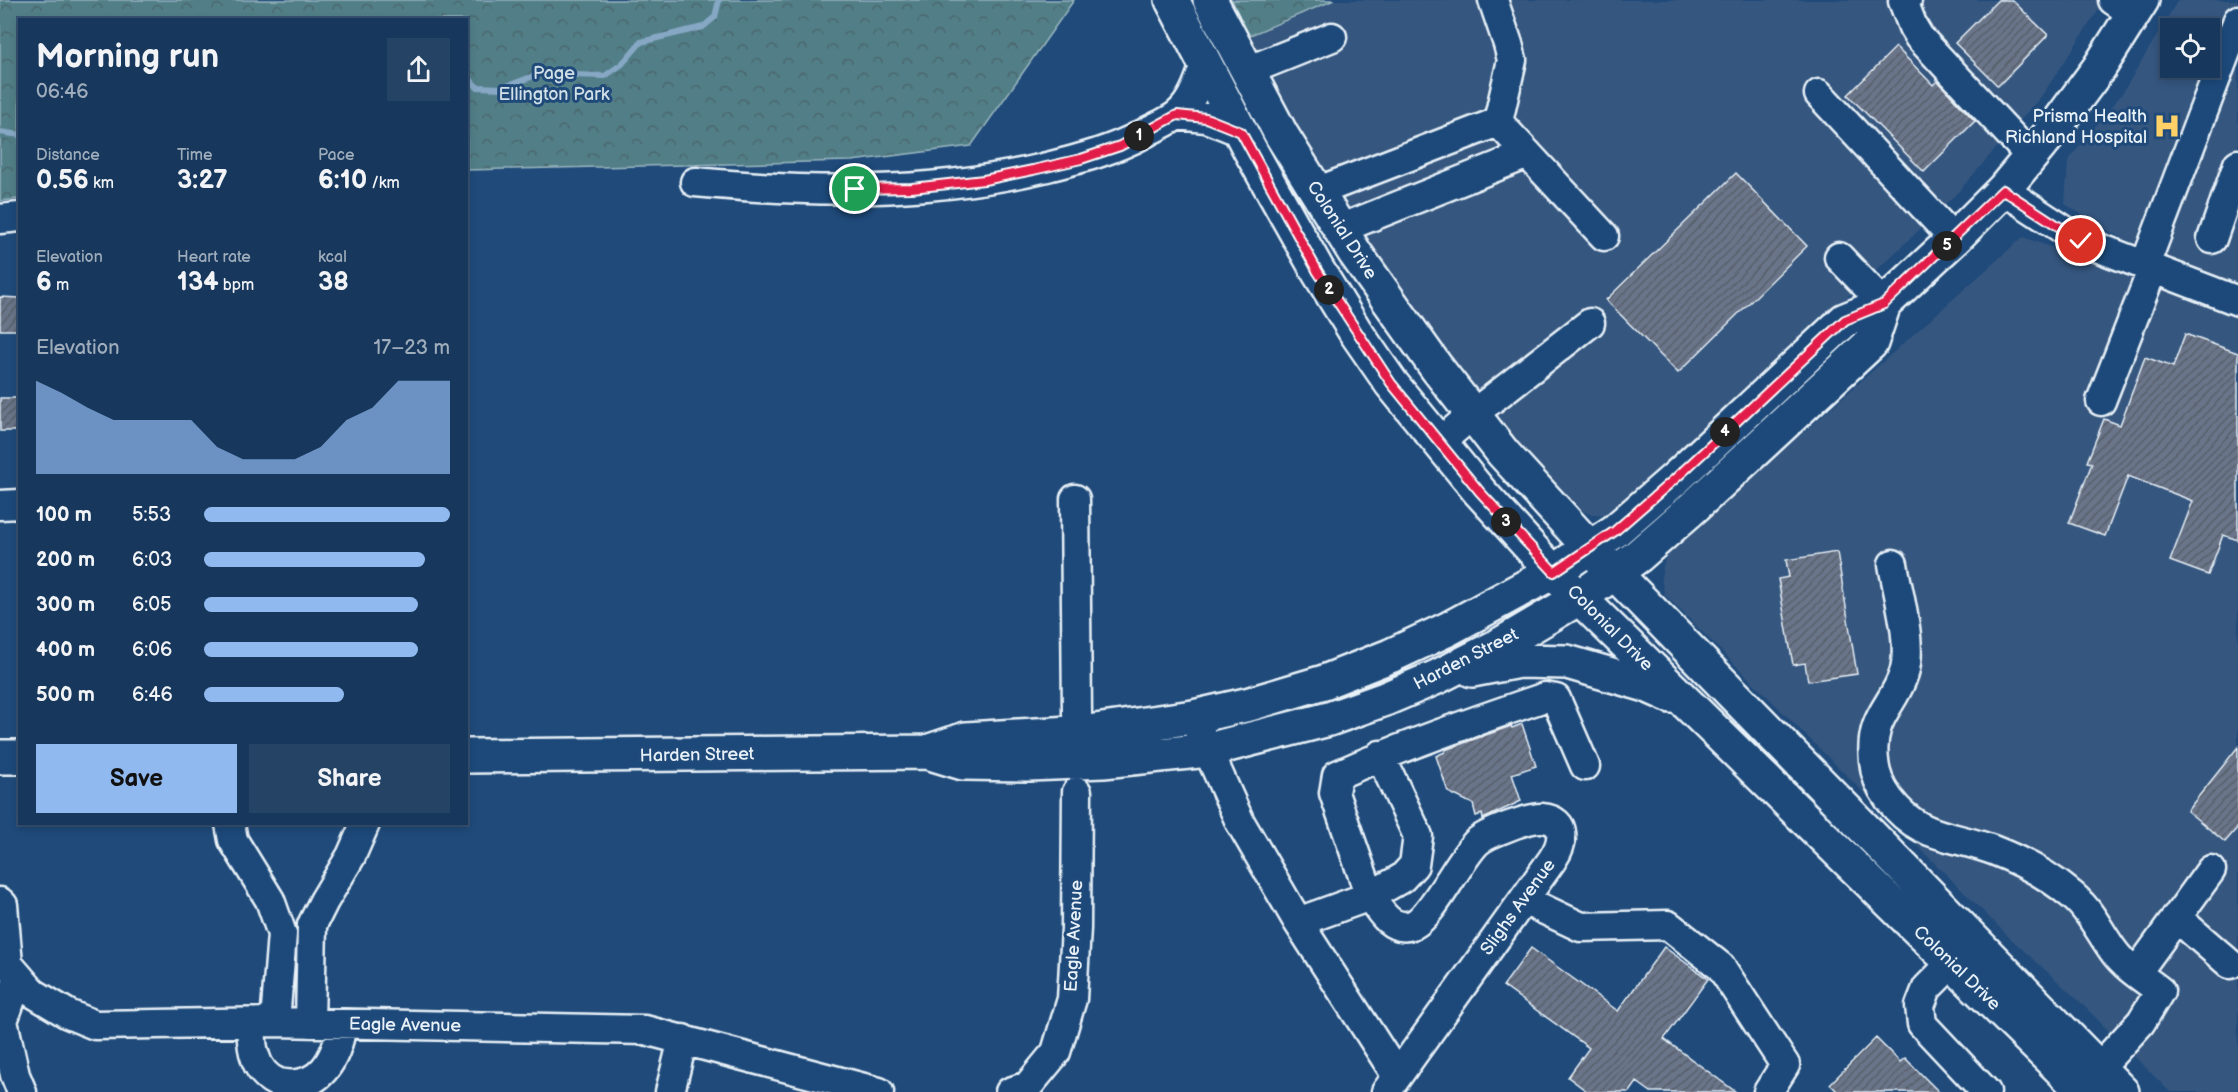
<!DOCTYPE html>
<html lang="en">
<head>
<meta charset="utf-8">
<style>
  :root { --surface:#17385c; --page:#244365; --text:#f1f3f6; --muted:#9eacbb; --line:#365272; --accent:#90b9f0 }
  body { margin:0; font-family:"Balsamiq Sans",sans-serif; background:var(--page); color:var(--text); height:100vh; display:flex; flex-direction:column; font-size:22px; white-space:nowrap }
  * { box-sizing:border-box; margin:0 }
  p { font-size:20px; color:var(--muted) }
  .icon { flex:none; width:33px; height:33px; fill:none; stroke:currentColor; stroke-width:2; stroke-linecap:round; stroke-linejoin:round }
  .map { position:relative; flex:1; overflow:hidden }
  .drawer { position:absolute; left:18px; top:18px; width:450px; height:807px; display:flex; flex-direction:column; background:var(--surface); border-radius:0px; box-shadow:0 3px 9px #0003,0 0 0 2px var(--line) }
  .drawer>* { flex:none }
  .buttons { position:absolute; left:2160px; top:18px; display:grid; gap:12px }
  .buttons a { display:grid; place-items:center; width:60px; height:60px; border-radius:0px; background:var(--surface); box-shadow:0 3px 9px #0003,0 0 0 2px var(--line); font-size:30px }
  .pin { position:absolute; display:grid; place-items:center; width:51px; height:51px; color:#fff; margin:-26px; border:3px solid #fff; border-radius:50%; box-shadow:0 2px 6px #0007 }
  .km { position:absolute; width:30px; height:30px; margin:-15px; border-radius:50%; background:#222; color:#fff; font-size:16px; line-height:30px; text-align:center }
  .round { display:grid; place-items:center; flex:none; width:63px; height:63px; border-radius:0px; background:var(--page) }
  .summary { display:flex; align-items:center; justify-content:space-between; height:102px; padding:0 18px }
  h1 { font-size:33px; font-weight:800; line-height:45px }
  .figures { display:grid; grid-template-columns:repeat(3,1fr); gap:9px; height:102px; padding:6px 18px }
  .figures div { display:grid; align-content:center }
  .figures b { font-size:26px; font-weight:800 }
  .figures small { font-size:16px; font-weight:400 }
  .figures p { font-size:16px }
  .chart { height:168px; padding:12px 18px }
  .chart p { display:flex; justify-content:space-between }
  .chart svg { width:100%; height:108px; margin-top:6px; fill:var(--accent); opacity:.7 }
  .button { display:flex; gap:12px; margin-top:auto; padding:12px 18px }
  .button a { flex:1; height:69px; border-radius:0px; background:var(--accent); color:#111; font-size:24px; font-weight:800; line-height:69px; text-align:center }
  .button a+a { background:var(--page); color:var(--text) }
  ul { padding:0 18px; list-style:none; font-size:20px }
  li { display:grid; grid-template-columns:96px 72px 1fr; align-items:center; height:45px }
  li i { height:15px; border-radius:8px; background:var(--accent) }
  .map>svg:first-child { display:block }
  .built { fill:#36577f; fill-rule:evenodd }
  .forest { fill:url(#forest-crowns); stroke:#9cb8c0; stroke-width:1.5 }
  .lines { fill:none; stroke-linecap:round; stroke-linejoin:round }
  .stream { stroke:#87a8c5; stroke-width:6 }
  .building { fill:url(#building-hatch); stroke:#e8f1f8; stroke-width:1.5 }
  .minor-casing { stroke:#e8f1f8; stroke-width:33 }
  .major-casing { stroke:#e8f1f8; stroke-width:38 }
  .minor { stroke:#1f4a7a; stroke-width:28 }
  .major { stroke:#1f4a7a; stroke-width:33 }
  .route-casing { stroke:#fff; stroke-width:12 }
  .route { stroke:#e11d48; stroke-width:8 }
  .labels { text-anchor:middle; dominant-baseline:central; stroke-width:6; stroke-linejoin:round; paint-order:stroke }
  .park-label { font-size:18px; fill:#d1e0e7; stroke:#1f4a7a }
  .poi-label { font-size:18px; fill:#e8f1f8; stroke:#1f4a7a; text-anchor:end }
  .street-label { font-size:18px; fill:#e8f1f8; stroke:#1f4a7a }
</style>
</head>
<body>
<div class="map">
<svg width="2238" height="1092" viewBox="0 0 2238 1092">
  <defs>
    <pattern id="forest-crowns" width="20" height="18" patternUnits="userSpaceOnUse" patternTransform="scale(1.5)"><rect width="20" height="18" fill="#517e87"/><path d="M2 6a3 3 0 1 1 6 0M12 15a3 3 0 1 1 6 0" fill="none" stroke="#4c666c"/></pattern>
    <pattern id="building-hatch" width="6" height="6" patternUnits="userSpaceOnUse" patternTransform="scale(1.5)"><rect width="6" height="6" fill="#6b758a"/><path d="M-1 1l2-2M0 6l6-6M5 7l2-2" fill="none" stroke="#585e6a"/></pattern>
  </defs>
  <rect width="100%" height="100%" fill="#1f4a7a"/>
  <filter id="ink" filterUnits="userSpaceOnUse"><feTurbulence type="fractalNoise" baseFrequency=".0167" numOctaves="2"/><feDisplacementMap in="SourceGraphic" scale="12" xChannelSelector="R" yChannelSelector="G"/><feConvolveMatrix kernelMatrix="1 2 1 2 8 2 1 2 1" color-interpolation-filters="sRGB"/></filter>
  <g filter="url(#ink)">
    <path class="built" d="M1334,0H2105L2043,94L1960,190L1913,236L1634,497L1618,509L1604,515L1590,514L1578,509L1551,490L1441,349L1340,209L1248,36Z
      M2178,0H2238V290L2209,279L2108,231L2065,204L2068,161L2123,92ZM2170,28H2210V68H2170Z
      M2023,237L2238,315V1092H2170L2078,1000L2009,937L1665,595L1661,579L1663,565L1668,553Z"/>
    <path class="forest" d="M0,0H1074L971,146L852,161L467,170L466,20H20L19,199L0,201Z
      M1232,0H1334L1248,36Z"/>
    <g class="lines">
      <path class="stream" d="M466,75L477,87L502,88L539,74L605,76L622,64L641,42L703,27L715,17L719,0
        M0,132L20,135"/>
    </g>
    <path class="building" d="M1998,0H2012L2048,35L1998,86L1955,43Z
      M1896,47L1933,85L1937,81L1975,121L1924,172L1848,95Z
      M1736,173L1807,246L1678,373L1606,300Z
      M0,297L20,298V330H0Z
      M2185,334L2238,353V540L2223,535L2208,575L2170,561L2193,501L2159,488L2128,476L2105,536L2069,523L2092,463L2087,462L2104,419L2120,425L2145,357L2173,367Z
      M0,398H20V431H0Z
      M1837,552L1857,674L1808,681L1805,663L1793,665L1778,579L1789,577L1786,560Z
      M1522,724L1536,766L1512,774L1521,801L1483,819L1482,814L1476,816L1473,804L1448,792L1436,756L1445,752V750L1472,740L1511,726L1512,728Z
      M2238,747V827L2225,842L2187,811Z
      M1664,947L1708,979L1664,1039L1736,1092H1651L1637,1082L1630,1092H1588L1568,1077L1589,1048L1503,986L1531,948L1618,1011Z
      M1876,1038L1900,1062L1905,1058L1939,1092H1838L1830,1084Z"/>
    <g class="lines">
      <defs>
        <path id="minor" d="M1493,0L1508,44L1512,60L1498,122
          M1907,0L1903,1L1913,27L1919,37L2031,157
          M2113,0L2134,14
          M1247,71L1332,37
          M1819,94L1954,239
          M1177,115L1206,118L1241,132
          M1498,122L1604,236
          M695,182C810,193 929,195 1043,168C1079,159 1112,151 1145,133C1155,127 1168,122 1177,115C1192,103 1199,82 1205,64
          M2003,190L2081,241L2238,301
          M1316,192L1498,122
          M0,219L20,217
          M1340,229L1528,154
          M2212,239L2238,164
          M1839,257L1884,304
          M2145,265L2238,20
          M2101,401L2153,268
          M1440,442L1473,414L1590,323
          M1075,499L1077,714
          M0,505L20,504
          M1893,564C1898,595 1913,643 1904,673C1893,708 1869,716 1874,761C1875,775 1881,788 1889,799C1919,839 1950,834 1993,850C2019,860 2046,874 2068,892C2090,908 2099,932 2115,953C2126,968 2146,980 2160,991L2141,1022L2099,1068
          M1193,717L1240,822L1298,922L1397,1076
          M1380,755L1418,836L1414,865L1402,878L1370,896L1334,793L1337,775C1405,745 1475,721 1545,697L1556,699L1585,766
          M230,824L233,840L270,900L282,934L275,1022
          M1524,900L1581,927L1668,925L1721,967L1785,1065L1768,1092
          M0,902L3,905L8,964L33,993L68,1014L95,1025L275,1022L645,1030L879,1092
          M2176,917L2230,964
          M1298,922L1370,896C1379,910 1391,932 1412,925C1431,919 1459,859 1477,842C1487,833 1530,817 1542,818C1569,820 1563,844 1552,860L1386,1092
          M1952,963L1927,988L1920,1006L1922,1024L1986,1092
          M2137,972L2211,870
          M19,977L3,1021L15,1075L22,1092
          M310,1023L312,925L324,901L351,856L365,824
          M251,1024C252,1034 251,1046 255,1056C258,1068 267,1079 279,1083C320,1092 337,1058 342,1024
          M670,1092L683,1039
          M1010,1092L1028,1086L1056,1052L1072,999L1076,928L1077,792"/>
        <path id="major" d="M1172,0L1250,150L1318,271L1355,331L1391,383L1480,492L1553,572L2084,1092
          M1210,0L1281,134L1355,253L1436,367L1503,453L1590,548L2122,1092
          M1472,670L1519,661L1567,662L1646,685L1671,696
          M927,752L966,739L1088,732L1193,717L1250,704L1324,682L1390,656L1448,629L1553,572L1615,531L1677,477L1845,320L1884,304L1954,239L2003,190L2053,130L2099,68L2142,0
          M466,756L927,752L963,763L1029,764L1103,761L1208,750L1329,719L1385,699L1437,677L1498,646L1579,598L1638,556L1696,505L1871,343L1884,304
          M0,757H20"/>
      </defs>
      <use href="#minor" class="minor-casing"/>
      <use href="#major" class="major-casing"/>
      <use href="#minor" class="minor"/>
      <use href="#major" class="major"/>
    </g>
  </g>
  <g class="lines" filter="url(#ink)">
    <defs>
      <path id="route" d="M855,189L912,188L984,180L1033,170L1081,159L1120,146L1177,115L1206,118L1241,132L1318,272L1391,383L1480,492L1554,572L1615,531L1677,477L1845,320L1884,304L2003,190L2081,241"/>
    </defs>
    <use href="#route" class="route-casing"/>
    <use href="#route" class="route"/>
  </g>
  <defs>
    <symbol id="hospital-bare" viewBox="-9 -9 18 18"><path d="M-5-5h3v3.5h4V-5h3V5h-3V1.5h-4V5h-3Z" fill="#ffd166" stroke="#1f4a7a" stroke-width="2.5" paint-order="stroke"/></symbol>
  </defs>
  <g fill-rule="evenodd">
    <use href="#hospital-bare" x="2148" y="107" width="38" height="38"/>
  </g>
  <g class="labels">
    <g class="park-label">
      <text x="554" y="73">Page<tspan x="554" dy="21">Ellington Park</tspan></text>
    </g>
    <g class="poi-label">
      <text x="2147" y="116">Prisma Health<tspan x="2147" dy="21">Richland Hospital</tspan></text>
    </g>
    <g class="street-label">
      <text transform="translate(1342 230) rotate(57)">Colonial Drive</text>
      <text transform="translate(1610 628) rotate(45)">Colonial Drive</text>
      <text transform="translate(1466 659) rotate(-27)">Harden Street</text>
      <text transform="translate(697 755) rotate(-1)">Harden Street</text>
      <text transform="translate(1518 907) rotate(-54)">Slighs Avenue</text>
      <text transform="translate(1074 936) rotate(-87)">Eagle Avenue</text>
      <text transform="translate(1957 968) rotate(44)">Colonial Drive</text>
      <text transform="translate(405 1025) rotate(1)">Eagle Avenue</text>
    </g>
  </g>
</svg>
<div class="buttons">
<a><svg class="icon" aria-label="locate" viewBox="0 0 24 24"><circle cx="12" cy="12" r="6"/><path d="M12 2v4M12 18v4M2 12h4M18 12h4"/></svg></a>
</div>
<div class="pin" style="left:855px;top:189px;background:#1e9e55"><svg class="icon" aria-label="arrive" viewBox="0 0 24 24"><path d="M6 21V4h12l-3 4 3 4H6"/></svg></div>
<div class="pin" style="left:2081px;top:241px;background:#d93025"><svg class="icon" aria-label="check" viewBox="0 0 24 24"><path d="M5 12l5 5 9-10"/></svg></div>
<b class="km" style="left:1139px;top:136px">1</b>
<b class="km" style="left:1329px;top:290px">2</b>
<b class="km" style="left:1506px;top:522px">3</b>
<b class="km" style="left:1725px;top:432px">4</b>
<b class="km" style="left:1947px;top:246px">5</b>
<section class="drawer">
<div class="summary"><div><h1>Morning run</h1><p>06:46</p></div><a class="round"><svg class="icon" aria-label="share" viewBox="0 0 24 24"><path d="M12 15V3M7 8l5-5 5 5M5 13v7h14v-7"/></svg></a></div>
<div class="figures">
<div><p>Distance</p><b>0.56<small> km</small></b></div>
<div><p>Time</p><b>3:27</b></div>
<div><p>Pace</p><b>6:10<small> /km</small></b></div>
</div>
<div class="figures">
<div><p>Elevation</p><b>6<small> m</small></b></div>
<div><p>Heart rate</p><b>134<small> bpm</small></b></div>
<div><p>kcal</p><b>38</b></div>
</div>
<div class="chart"><p><span>Elevation</span>17–23 m</p>
<svg viewBox="0 0 160 44" preserveAspectRatio="none"><path d="M0 44V6L10 11L20 17L30 22L40 22L50 22L60 22L70 33L80 38L90 38L100 38L110 33L120 22L130 17L140 6L150 6L160 6V44z"/></svg>
</div>
<ul>
<li><b>100 m</b>5:53<i style="width:100%"></i></li>
<li><b>200 m</b>6:03<i style="width:90%"></i></li>
<li><b>300 m</b>6:05<i style="width:87%"></i></li>
<li><b>400 m</b>6:06<i style="width:87%"></i></li>
<li><b>500 m</b>6:46<i style="width:57%"></i></li>
</ul>
<div class="button"><a>Save</a><a>Share</a></div>
</section>
</div>
</body>
</html>
